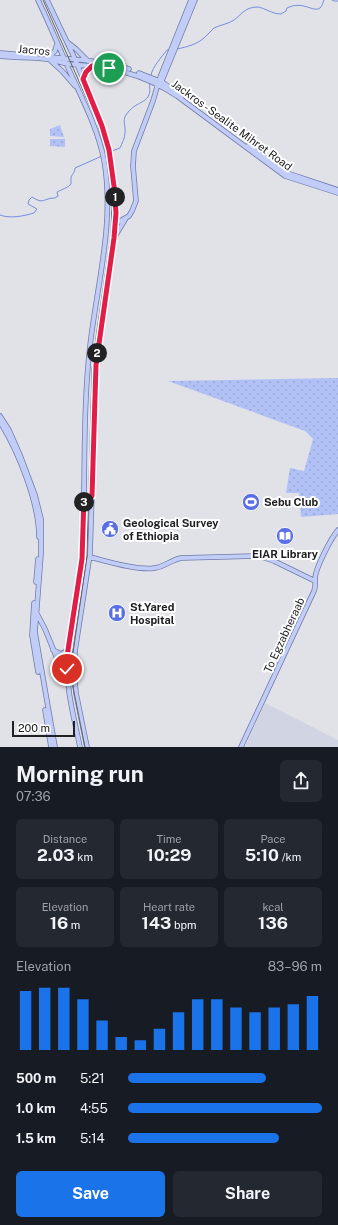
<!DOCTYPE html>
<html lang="en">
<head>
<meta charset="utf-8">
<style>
  :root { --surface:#171b24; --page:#242831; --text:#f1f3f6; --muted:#9ea1a6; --accent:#1a73e8 }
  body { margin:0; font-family:"Public Sans",sans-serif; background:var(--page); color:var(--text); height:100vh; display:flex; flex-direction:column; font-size:15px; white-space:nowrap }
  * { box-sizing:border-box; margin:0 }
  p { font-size:13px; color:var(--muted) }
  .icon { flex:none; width:22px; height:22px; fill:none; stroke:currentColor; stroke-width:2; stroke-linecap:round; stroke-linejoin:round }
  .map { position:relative; height:747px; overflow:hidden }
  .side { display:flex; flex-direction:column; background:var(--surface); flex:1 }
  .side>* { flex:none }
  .scale { position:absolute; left:12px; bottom:10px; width:63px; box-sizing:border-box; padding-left:4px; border:2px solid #212124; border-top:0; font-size:11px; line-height:14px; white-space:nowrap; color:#212124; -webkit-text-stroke:3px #fff; paint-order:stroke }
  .pin { position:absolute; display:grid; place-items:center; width:34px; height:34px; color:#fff; margin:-17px; border:2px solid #fff; border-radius:50%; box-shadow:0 1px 4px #0007 }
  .km { position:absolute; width:20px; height:20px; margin:-10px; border-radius:50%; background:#222; color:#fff; font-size:11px; line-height:20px; text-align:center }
  .round { display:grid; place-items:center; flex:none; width:42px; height:42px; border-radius:6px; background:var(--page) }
  .headline { display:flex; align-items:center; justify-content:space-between; height:68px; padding:0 16px }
  h1 { font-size:22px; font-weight:700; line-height:30px }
  .figures { display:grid; grid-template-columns:repeat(3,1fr); gap:6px; height:68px; padding:4px 16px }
  .figures div { display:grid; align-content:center; border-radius:6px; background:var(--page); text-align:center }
  .figures b { font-size:17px; font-weight:700 }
  .figures small { font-size:11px; font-weight:400 }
  .figures p { font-size:11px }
  .chart { height:112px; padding:8px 16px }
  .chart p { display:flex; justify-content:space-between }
  .chart svg { width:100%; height:72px; margin-top:4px; stroke:var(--accent); stroke-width:6 }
  .primary-button { display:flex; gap:8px; margin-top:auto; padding:8px 16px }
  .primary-button a { flex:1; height:46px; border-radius:6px; background:var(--accent); color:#fff; font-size:16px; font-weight:700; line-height:46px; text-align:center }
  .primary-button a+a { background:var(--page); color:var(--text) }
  ul { padding:0 16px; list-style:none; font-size:13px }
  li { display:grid; grid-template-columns:64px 48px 1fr; align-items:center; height:30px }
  li i { height:10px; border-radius:5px; background:var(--accent) }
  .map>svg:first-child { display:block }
  .built { fill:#d1d5e3 }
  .grass { fill:url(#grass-dots) }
  .pitch { fill:#b1c1f6 }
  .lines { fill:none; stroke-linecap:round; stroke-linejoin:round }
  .stream { stroke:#788cdc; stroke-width:1 }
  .major-casing { stroke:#6e7ba9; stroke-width:5.5 }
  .major { stroke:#c1cdf7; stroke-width:4 }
  .tram { stroke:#636468; stroke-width:1 }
  .route-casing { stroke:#fff; stroke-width:8 }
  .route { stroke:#e11d48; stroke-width:5 }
  .labels { text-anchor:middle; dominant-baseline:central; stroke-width:4; stroke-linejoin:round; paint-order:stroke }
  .street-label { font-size:11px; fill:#212124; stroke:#fff }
  .poi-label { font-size:11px; font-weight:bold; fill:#212124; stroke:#fff; text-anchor:start }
</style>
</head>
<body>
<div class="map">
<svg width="338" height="747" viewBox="0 0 338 747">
  <defs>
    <pattern id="grass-dots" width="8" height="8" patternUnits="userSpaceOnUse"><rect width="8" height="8" fill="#b1c1f6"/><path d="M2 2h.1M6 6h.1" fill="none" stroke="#98a6d3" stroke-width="1.8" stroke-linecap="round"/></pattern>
  </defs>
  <rect width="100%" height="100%" fill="#e0e2e8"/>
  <path class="built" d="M265,703L338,740V747H245Z"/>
  <path class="grass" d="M60,125L64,137L50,136V129Z
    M50,139H65V147L50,146Z
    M338,378V514L301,517L299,493H286L290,468L304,471L313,439L305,431L168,381Z"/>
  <path class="pitch" d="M246,497L257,498L256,507H245Z"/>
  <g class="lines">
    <path class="stream" d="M332,0L334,1H338
      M177,49C187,47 198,44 205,37C208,34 211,31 214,28C220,25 228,24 234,20C242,14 245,7 258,7C265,8 272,14 281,14L286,11L287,8C303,0 313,13 320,8C322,7 323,2 324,0
      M151,75C153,66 161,58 167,50H170
      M112,151L120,148C122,143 125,138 125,133C126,126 122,121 126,115C137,98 154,106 149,82
      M0,215C10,219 24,216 34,213L37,209L28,204L29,200L32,197C44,205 43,198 55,198L58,196L57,192C61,190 69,187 71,184C71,181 71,179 71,177C73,173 75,172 75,168L102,156"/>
    <defs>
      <path id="major" d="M38,0C48,21 57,42 66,63C80,95 97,125 104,160C115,223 97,284 90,346C82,416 86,487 82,557C80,590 70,623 68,656C65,687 74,717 80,747
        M47,0L75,59L102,126L109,150L115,186V213L114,238L96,365L90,554L75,651L74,672L76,693L87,747
        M67,42L76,49L88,61
        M0,53L36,56
        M0,56C15,58 31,57 46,59C54,60 62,63 70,64C112,68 141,72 177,96L285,176L338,193
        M47,57C74,59 102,61 129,69
        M49,57L55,51L57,44
        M51,61L62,71L75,86
        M139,73L162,82L182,96
        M83,79L86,72L92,66
        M161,83L195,0
        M248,146L287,173L338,190
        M115,224L129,216L132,211L136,201L133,166L134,151L153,101L159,80L191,0
        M114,238L126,218
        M0,416L9,430L20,455L35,495L41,519V554L35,632L55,747
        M0,422C18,451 39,502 39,537
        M90,557C106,561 138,571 155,568C164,567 171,560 181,558L259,556L274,561L315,581
        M36,582L38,559
        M34,603L32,635L38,672
        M36,612L45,629L67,683
        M53,650L61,654L68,650
        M45,710L51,747
        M241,747L314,591C316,586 315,584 315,579C315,569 331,538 338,530"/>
    </defs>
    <use href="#major" class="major-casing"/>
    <use href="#major" class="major"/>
    <path class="tram" d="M43,0L97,122L108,160L112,200L111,235L97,330L92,369L87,556L72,660L73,687L85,747"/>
  </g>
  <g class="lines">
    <defs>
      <path id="route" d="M67,669L68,650L82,559L84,497L92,496L96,365L114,238L116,213L114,186L109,150L102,126L83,79L86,72L92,66L109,68"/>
    </defs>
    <use href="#route" class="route-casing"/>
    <use href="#route" class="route"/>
  </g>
  <defs>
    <symbol id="stadium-disc" viewBox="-11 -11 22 22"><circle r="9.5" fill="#5a6ee5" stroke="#fff"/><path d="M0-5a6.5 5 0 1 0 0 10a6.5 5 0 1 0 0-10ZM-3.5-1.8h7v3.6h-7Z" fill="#fff"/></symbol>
    <symbol id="civic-disc" viewBox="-11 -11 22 22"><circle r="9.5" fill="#5a6ee5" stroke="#fff"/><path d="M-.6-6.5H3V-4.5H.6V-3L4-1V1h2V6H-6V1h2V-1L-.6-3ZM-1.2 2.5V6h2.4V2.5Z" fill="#fff"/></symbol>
    <symbol id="library-disc" viewBox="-11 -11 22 22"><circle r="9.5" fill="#5a6ee5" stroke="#fff"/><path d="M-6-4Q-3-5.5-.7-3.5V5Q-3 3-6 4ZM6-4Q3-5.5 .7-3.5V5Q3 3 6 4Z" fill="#fff"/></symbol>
    <symbol id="hospital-disc" viewBox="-11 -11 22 22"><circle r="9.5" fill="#5a6ee5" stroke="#fff"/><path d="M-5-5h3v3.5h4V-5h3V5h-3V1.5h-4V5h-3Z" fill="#fff"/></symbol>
  </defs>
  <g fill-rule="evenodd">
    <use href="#stadium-disc" x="241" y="492" width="20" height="20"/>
    <use href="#civic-disc" x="100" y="519" width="20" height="20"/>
    <use href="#library-disc" x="275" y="526" width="20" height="20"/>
    <use href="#hospital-disc" x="107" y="603" width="20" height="20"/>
  </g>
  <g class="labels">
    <g class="street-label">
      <text transform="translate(34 50) rotate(5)">Jacros</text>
      <text transform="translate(232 125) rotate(36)">Jackros - Sealite Mihret Road</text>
      <text transform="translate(284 635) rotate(-65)">To Egzabheraab</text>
    </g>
    <g class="poi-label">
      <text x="264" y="502">Sebu Club</text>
      <text x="123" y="523">Geological Survey<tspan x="123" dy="13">of Ethiopia</tspan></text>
      <text x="285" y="554" text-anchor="middle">EIAR Library</text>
      <text x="130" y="607">St.Yared<tspan x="130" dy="13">Hospital</tspan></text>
    </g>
  </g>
</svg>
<div class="scale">200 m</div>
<div class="pin" style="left:109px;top:68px;background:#1e9e55"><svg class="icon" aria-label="arrive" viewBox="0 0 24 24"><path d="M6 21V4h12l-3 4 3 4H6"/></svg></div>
<div class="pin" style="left:67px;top:669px;background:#d93025"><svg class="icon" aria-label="check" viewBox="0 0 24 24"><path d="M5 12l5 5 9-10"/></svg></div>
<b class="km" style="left:115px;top:197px">1</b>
<b class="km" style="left:97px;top:353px">2</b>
<b class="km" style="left:84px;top:502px">3</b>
</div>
<section class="side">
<div class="headline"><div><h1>Morning run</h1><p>07:36</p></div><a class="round"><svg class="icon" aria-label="share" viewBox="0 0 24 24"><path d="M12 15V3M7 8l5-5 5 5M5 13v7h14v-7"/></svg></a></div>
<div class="figures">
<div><p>Distance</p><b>2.03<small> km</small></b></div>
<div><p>Time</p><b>10:29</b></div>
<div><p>Pace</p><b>5:10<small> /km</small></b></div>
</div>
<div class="figures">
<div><p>Elevation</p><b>16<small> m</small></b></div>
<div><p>Heart rate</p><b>143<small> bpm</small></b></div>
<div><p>kcal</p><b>136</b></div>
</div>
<div class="chart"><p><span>Elevation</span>83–96 m</p>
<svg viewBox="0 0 160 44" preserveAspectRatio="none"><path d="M5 44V8M15 44V6M25 44V6M35 44V13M45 44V26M55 44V36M65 44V38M75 44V31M85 44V21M95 44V13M105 44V13M115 44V18M125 44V21M135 44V18M145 44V16M155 44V11"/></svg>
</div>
<ul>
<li><b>500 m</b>5:21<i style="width:71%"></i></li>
<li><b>1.0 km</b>4:55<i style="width:100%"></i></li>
<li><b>1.5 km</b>5:14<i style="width:78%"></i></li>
</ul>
<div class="primary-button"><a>Save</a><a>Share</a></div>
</section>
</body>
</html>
